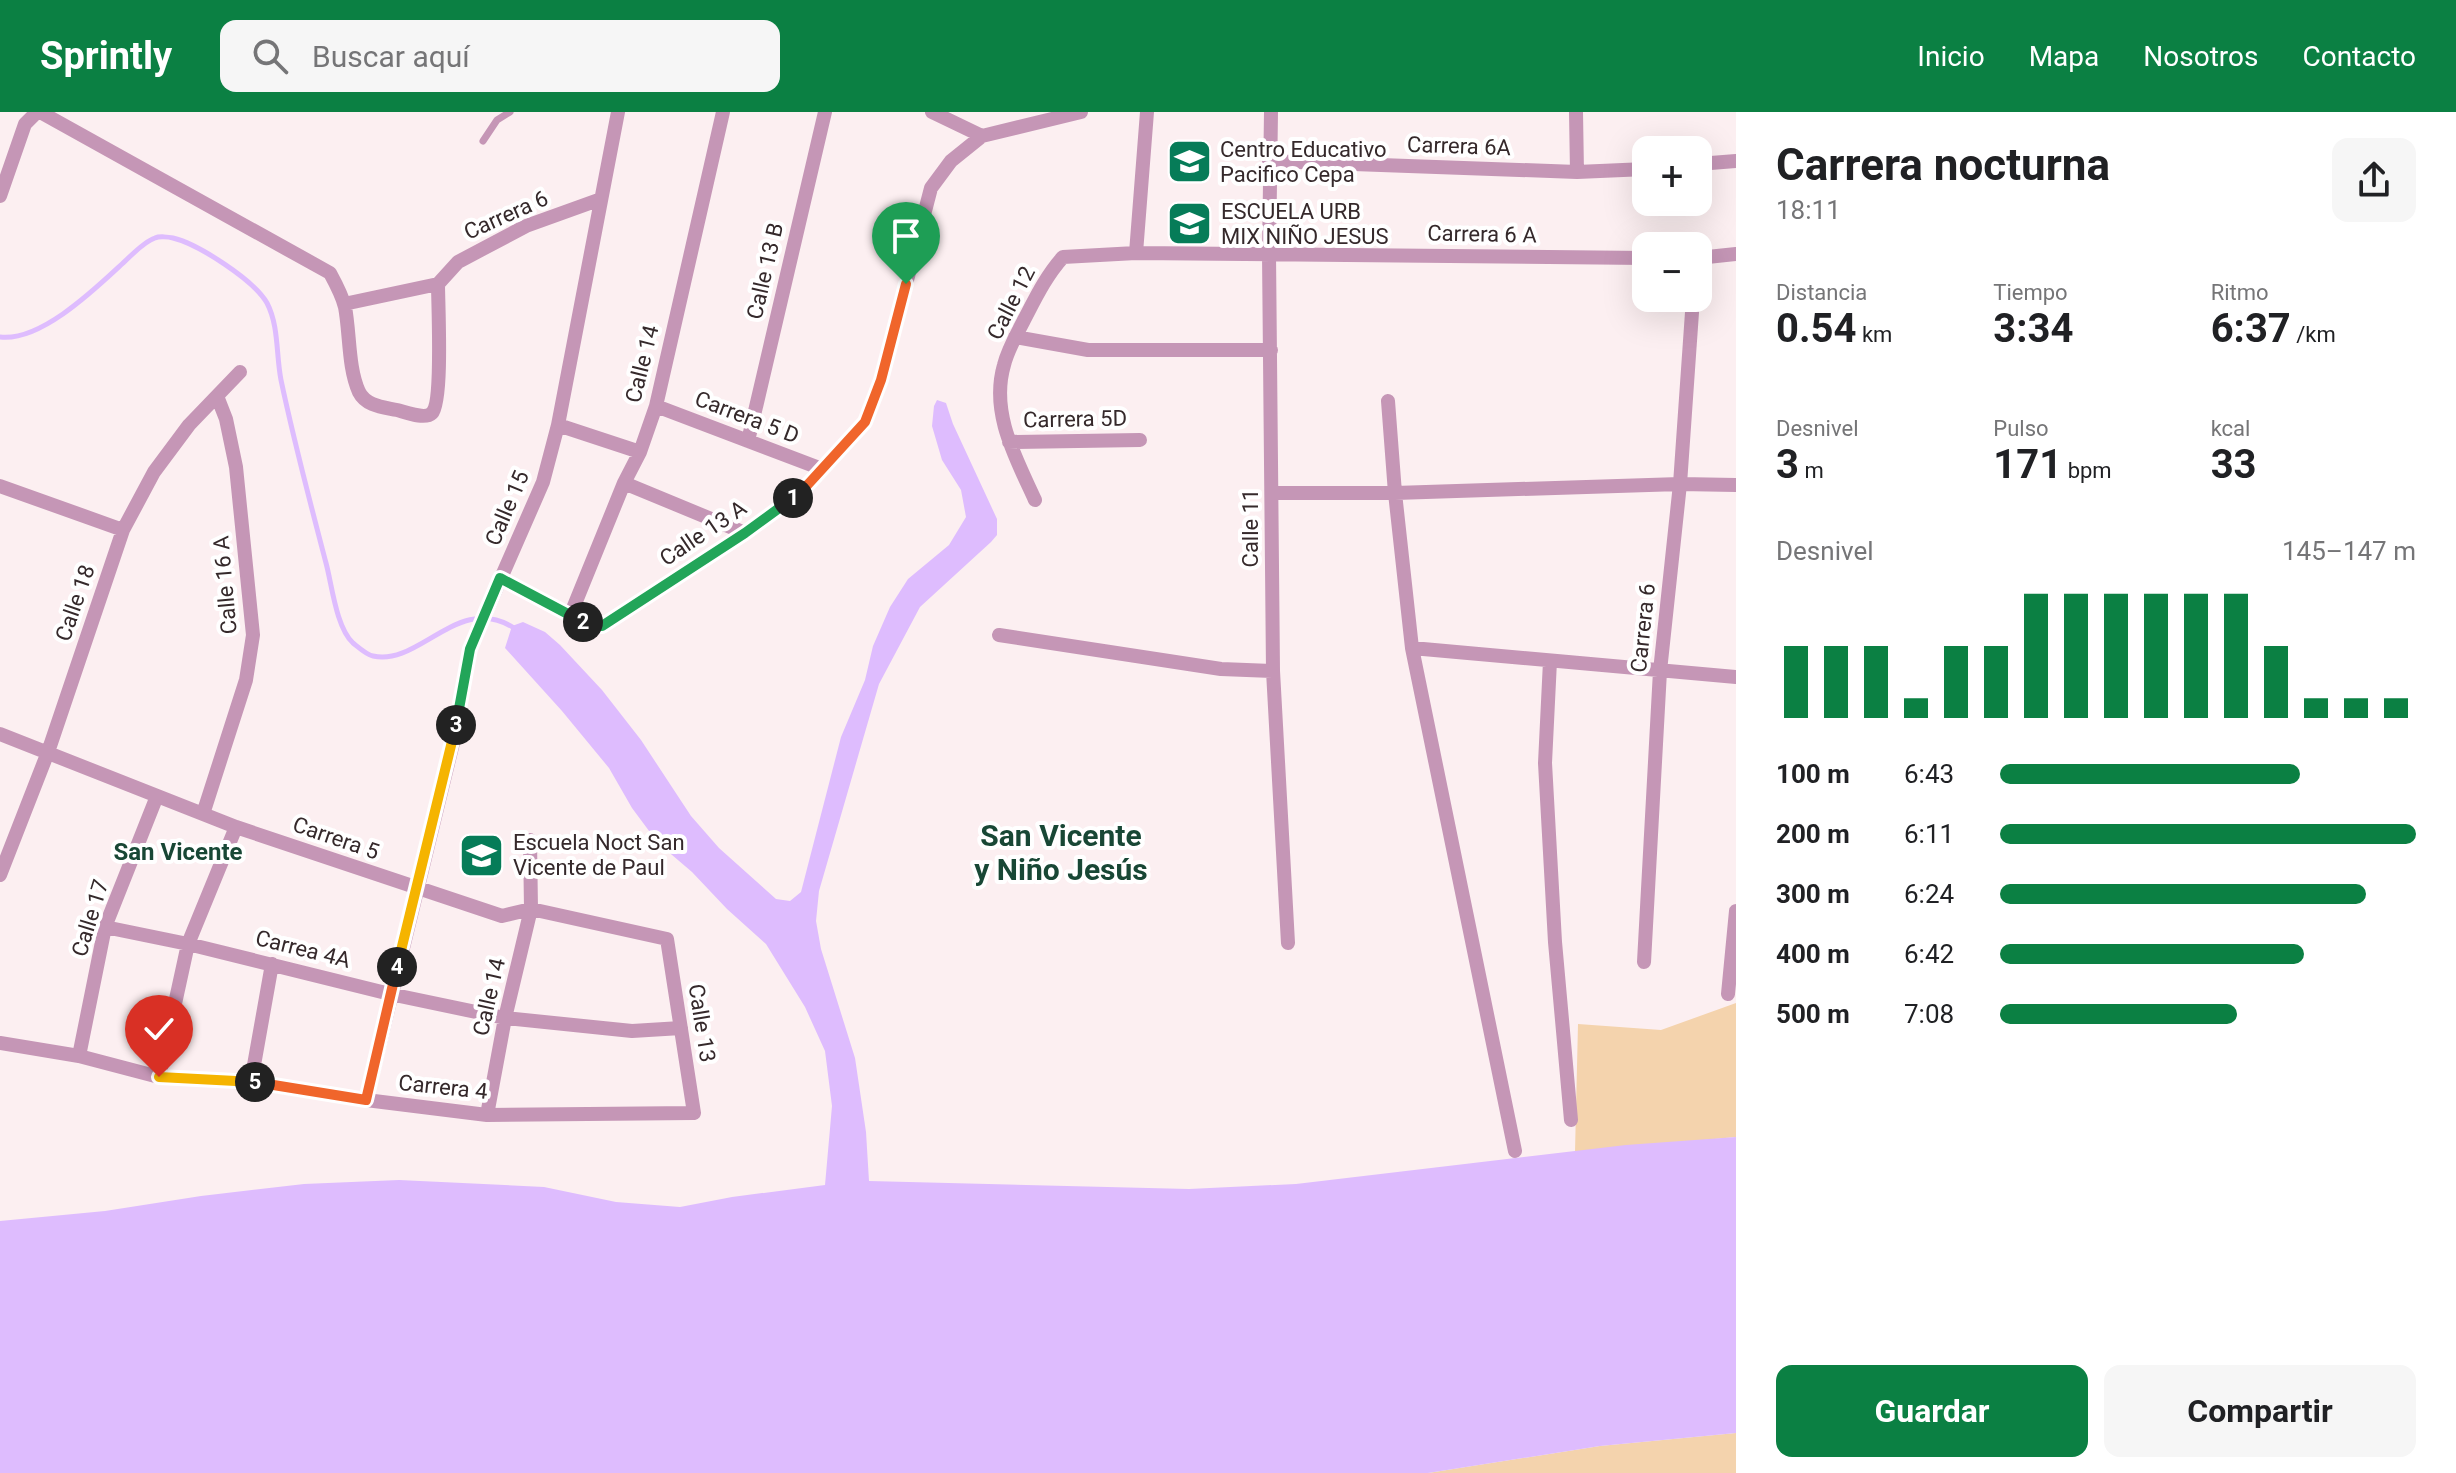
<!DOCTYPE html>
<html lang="es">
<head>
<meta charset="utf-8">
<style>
  :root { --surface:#fff; --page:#f6f6f6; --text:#202124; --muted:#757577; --accent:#0b8043 }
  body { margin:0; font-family:Roboto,sans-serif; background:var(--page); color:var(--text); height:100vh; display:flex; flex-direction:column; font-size:30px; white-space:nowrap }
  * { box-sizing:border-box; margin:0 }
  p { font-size:26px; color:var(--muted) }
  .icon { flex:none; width:44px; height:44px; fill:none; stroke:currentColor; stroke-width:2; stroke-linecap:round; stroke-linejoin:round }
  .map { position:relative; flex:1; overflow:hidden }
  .sheet { display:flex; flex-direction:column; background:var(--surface); width:720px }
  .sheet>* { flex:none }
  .fabs { position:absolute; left:1632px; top:24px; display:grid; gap:16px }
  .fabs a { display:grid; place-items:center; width:80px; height:80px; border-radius:16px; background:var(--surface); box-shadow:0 8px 32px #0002; font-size:40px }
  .pin { position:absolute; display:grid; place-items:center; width:68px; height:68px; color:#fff; margin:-82px -34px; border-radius:50% 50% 50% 0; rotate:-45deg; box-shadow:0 0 8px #0007 }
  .pin .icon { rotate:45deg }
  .km { position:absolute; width:40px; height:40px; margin:-20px; border-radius:50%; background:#222; color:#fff; font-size:22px; line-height:40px; text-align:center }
  .round { display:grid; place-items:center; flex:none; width:84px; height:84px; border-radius:16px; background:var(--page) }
  .summary { display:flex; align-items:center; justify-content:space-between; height:136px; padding:0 40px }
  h1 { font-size:44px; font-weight:700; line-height:60px }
  .metrics { display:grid; grid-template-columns:repeat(3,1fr); gap:12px; height:136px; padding:8px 40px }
  .metrics div { display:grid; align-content:center }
  .metrics b { font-size:40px; font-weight:700 }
  .metrics small { font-size:22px; font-weight:400 }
  .metrics p { font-size:22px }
  .chart { height:224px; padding:16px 40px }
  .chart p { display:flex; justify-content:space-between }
  .chart svg { width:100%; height:144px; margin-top:8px; stroke:var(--accent); stroke-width:6 }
  .button { display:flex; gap:16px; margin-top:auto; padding:16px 40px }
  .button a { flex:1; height:92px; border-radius:16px; background:var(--accent); color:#fff; font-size:32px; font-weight:700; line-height:92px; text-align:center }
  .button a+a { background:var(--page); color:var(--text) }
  ul { padding:0 40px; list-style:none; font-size:26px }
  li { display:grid; grid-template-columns:128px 96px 1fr; align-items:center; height:60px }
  li i { height:20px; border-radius:10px; background:var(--accent) }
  header { display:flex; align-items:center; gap:48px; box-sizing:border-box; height:112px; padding:0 40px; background:var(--accent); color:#fff }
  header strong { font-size:38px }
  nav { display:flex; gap:44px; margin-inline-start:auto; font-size:28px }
  .search { width:560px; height:72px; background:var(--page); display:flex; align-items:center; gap:20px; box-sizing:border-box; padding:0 28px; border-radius:16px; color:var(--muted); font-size:30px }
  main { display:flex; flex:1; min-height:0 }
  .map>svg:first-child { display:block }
  .green { fill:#f4d3ad }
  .water { fill:#debcfe }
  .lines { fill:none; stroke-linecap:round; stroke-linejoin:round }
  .stream { stroke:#debcfe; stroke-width:5 }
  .lane { stroke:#c596b6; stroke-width:7 }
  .street { stroke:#c596b6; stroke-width:14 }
  .split-1-casing { stroke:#fff; stroke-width:16 }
  .split-2-casing { stroke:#fff; stroke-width:16 }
  .split-3-casing { stroke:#fff; stroke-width:16 }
  .split-4-casing { stroke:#fff; stroke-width:16 }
  .split-5-casing { stroke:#fff; stroke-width:16 }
  .split-6-casing { stroke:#fff; stroke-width:16 }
  .split-1 { stroke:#f0652b; stroke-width:10 }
  .split-2 { stroke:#22a559; stroke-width:10 }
  .split-3 { stroke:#22a559; stroke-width:10 }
  .split-4 { stroke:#f5b400; stroke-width:10 }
  .split-5 { stroke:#f0652b; stroke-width:10 }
  .split-6 { stroke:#f5b400; stroke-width:10 }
  .labels { text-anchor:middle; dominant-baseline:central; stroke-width:8; stroke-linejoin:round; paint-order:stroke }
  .street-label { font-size:22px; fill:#35292b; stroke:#fff }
  .poi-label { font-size:22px; fill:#35292b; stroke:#fff; text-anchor:start }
  .neighbourhood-label { font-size:24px; font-weight:bold; fill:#184735; stroke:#fff }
  .district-label { font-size:30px; font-weight:bold; fill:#184735; stroke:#fff }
</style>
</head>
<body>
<header>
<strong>Sprintly</strong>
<div class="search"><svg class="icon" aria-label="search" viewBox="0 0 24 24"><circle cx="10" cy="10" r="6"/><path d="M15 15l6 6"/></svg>Buscar aquí</div>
<nav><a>Inicio</a><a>Mapa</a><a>Nosotros</a><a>Contacto</a></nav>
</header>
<main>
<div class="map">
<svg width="1736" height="1361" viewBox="0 0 1736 1361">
  <rect width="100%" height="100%" fill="#fceff1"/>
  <path class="green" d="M1736,891V1025L1575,1040L1578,912L1661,918Z
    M1736,1321V1361H1428L1600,1334Z"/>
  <path class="water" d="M937,288L946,291L953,312L997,407V423L991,430L920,495L879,572L819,779L816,809L821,837L855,946L866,1020L869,1069L1189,1077L1296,1072L1626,1033L1736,1025V1321L1600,1334L1428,1361H0V1109L105,1099L201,1084L304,1072L399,1068L544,1075L616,1090L680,1095L732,1085L825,1073L832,994L825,939L805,895L766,832L727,797L692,760L658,731L632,696L609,656L562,599L505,536L512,514L523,510L545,520L560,533L602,578L641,628L691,704L719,736L776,787L790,789L801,780L841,625L865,568L873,534L890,495L908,467L949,433L966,405L961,378L942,348L932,314L934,294Z"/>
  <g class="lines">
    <path class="stream" d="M0,225C40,230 94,178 122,152C131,144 143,130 155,126C159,124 169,125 173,126C198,132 254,168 267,191C279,214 276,243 281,268C294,330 310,390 326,451C332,473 336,515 353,531C358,535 367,543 373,544C419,555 459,480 514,516"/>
    <path class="lane" d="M483,29L497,8L510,0"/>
    <path class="street" d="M40,0L330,161C336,172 342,183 345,195C350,221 348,256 359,280C366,294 383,295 397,298C405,300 425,308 432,301C443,290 438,192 438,172
      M932,0L982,24L1081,0
      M1271,0L1269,142L1273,559L1288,831
      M1576,0L1577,60
      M1269,49L1577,60L1646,57
      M1698,52L1736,49
      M0,84L25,12L37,0
      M1136,141L1147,0
      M1698,146L1736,142
      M344,192L438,172L458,150L526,114L601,87
      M1015,225L1088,238H1271
      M1388,289L1395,381L1412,536L1515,1039
      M656,294L822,357
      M558,313L640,340
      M748,329L825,0
      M1009,330L1140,328
      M624,371L745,421
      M0,374L123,418
      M1272,381H1395L1680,372L1736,373
      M1035,388C1016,346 990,301 1004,253C1008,237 1017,222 1024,208C1036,185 1046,164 1063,145L1136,141L1646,146
      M500,466L589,513L602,514L745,421L801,380L865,310L881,268L931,76L951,49L982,24
      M570,504L624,371L640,340L656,294L723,0
      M999,523L1221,557L1273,559
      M1412,536L1736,565
      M1550,549L1545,651L1555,830L1571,1008
      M0,622L236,715L502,804L531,797L667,827L694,1001L487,1003L366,988L251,970L159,965L79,944L0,931
      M203,702L246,568L253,523L236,355L226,307L217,284
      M0,763L48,640L123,418L154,360L189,313L240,260
      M105,815L188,832L390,882L505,906L632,919L681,916
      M1644,850L1660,559L1680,372L1693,186
      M1728,882L1736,799
      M79,944L105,815L157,684
      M159,965L188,832L236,715
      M251,970L272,852
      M366,988L453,631L470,537L543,370L558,313L618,0
      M487,1003L505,906L531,797L530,728"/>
  </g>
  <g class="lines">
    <defs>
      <path id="split-1" d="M793,386L801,380L865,310L881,268L906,172"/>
      <path id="split-2" d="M583,510L595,514H602L745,421L793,386"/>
      <path id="split-3" d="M456,613L470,537L500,466L583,510"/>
      <path id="split-4" d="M397,855L456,613"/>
      <path id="split-5" d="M255,970L366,988L397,855"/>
      <path id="split-6" d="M159,965L255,970"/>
    </defs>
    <use href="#split-1" class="split-1-casing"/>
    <use href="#split-2" class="split-2-casing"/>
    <use href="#split-3" class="split-3-casing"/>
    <use href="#split-4" class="split-4-casing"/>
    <use href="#split-5" class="split-5-casing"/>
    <use href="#split-6" class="split-6-casing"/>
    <use href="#split-1" class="split-1"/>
    <use href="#split-2" class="split-2"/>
    <use href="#split-3" class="split-3"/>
    <use href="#split-4" class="split-4"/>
    <use href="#split-5" class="split-5"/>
    <use href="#split-6" class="split-6"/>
  </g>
  <defs>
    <symbol id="school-square" viewBox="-11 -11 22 22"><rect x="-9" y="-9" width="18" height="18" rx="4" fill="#067c58" stroke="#fff"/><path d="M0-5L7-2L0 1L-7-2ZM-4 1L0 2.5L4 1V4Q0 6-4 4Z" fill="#fff"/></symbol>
  </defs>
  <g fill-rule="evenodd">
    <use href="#school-square" x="1164" y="24" width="51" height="51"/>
    <use href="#school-square" x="1164" y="86" width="51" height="51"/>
    <use href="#school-square" x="456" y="718" width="51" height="51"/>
  </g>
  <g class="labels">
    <g class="street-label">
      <text transform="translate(1459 34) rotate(2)">Carrera 6A</text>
      <text transform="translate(506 103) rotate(-24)">Carrera 6</text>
      <text transform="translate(1482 122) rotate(1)">Carrera 6 A</text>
      <text transform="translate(765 159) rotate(-77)">Calle 13 B</text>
      <text transform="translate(1011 191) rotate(-63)">Calle 12</text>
      <text transform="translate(642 252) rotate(-76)">Calle 14</text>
      <text transform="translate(747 305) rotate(21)">Carrera 5 D</text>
      <text transform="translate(1075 307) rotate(-1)">Carrera 5D</text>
      <text transform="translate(507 396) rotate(-67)">Calle 15</text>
      <text transform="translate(1250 416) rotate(-90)">Calle 11</text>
      <text transform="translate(703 421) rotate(-34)">Calle 13 A</text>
      <text transform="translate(225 473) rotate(-95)">Calle 16 A</text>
      <text transform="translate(75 491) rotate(-71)">Calle 18</text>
      <text transform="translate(1643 516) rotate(-84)">Carrera 6</text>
      <text transform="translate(336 726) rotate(19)">Carrera 5</text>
      <text transform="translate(90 806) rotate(-73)">Calle 17</text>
      <text transform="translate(303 837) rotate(14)">Carrea 4A</text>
      <text transform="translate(489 885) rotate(-77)">Calle 14</text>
      <text transform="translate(702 911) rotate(81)">Calle 13</text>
      <text transform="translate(443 975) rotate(6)">Carrera 4</text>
    </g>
    <g class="poi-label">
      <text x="1220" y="37">Centro Educativo<tspan x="1220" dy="25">Pacifico Cepa</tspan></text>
      <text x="1221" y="99">ESCUELA URB<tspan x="1221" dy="25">MIX NIÑO JESUS</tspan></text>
      <text x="513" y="730">Escuela Noct San<tspan x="513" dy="25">Vicente de Paul</tspan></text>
    </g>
    <g class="neighbourhood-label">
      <text x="178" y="740">San Vicente</text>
    </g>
    <g class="district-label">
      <text x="1061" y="723">San Vicente<tspan x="1061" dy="34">y Niño Jesús</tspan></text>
    </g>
  </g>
</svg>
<div class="fabs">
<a>+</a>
<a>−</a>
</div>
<div class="pin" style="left:906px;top:172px;background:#1e9e55"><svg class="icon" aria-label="arrive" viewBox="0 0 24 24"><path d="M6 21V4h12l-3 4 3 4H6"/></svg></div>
<div class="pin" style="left:159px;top:965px;background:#d93025"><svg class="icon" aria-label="check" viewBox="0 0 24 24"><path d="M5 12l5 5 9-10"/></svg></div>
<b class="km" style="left:793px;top:386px">1</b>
<b class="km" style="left:583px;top:510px">2</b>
<b class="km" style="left:456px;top:613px">3</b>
<b class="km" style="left:397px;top:855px">4</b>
<b class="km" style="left:255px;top:970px">5</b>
</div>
<section class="sheet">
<div class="summary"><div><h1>Carrera nocturna</h1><p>18:11</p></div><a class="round"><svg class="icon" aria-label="share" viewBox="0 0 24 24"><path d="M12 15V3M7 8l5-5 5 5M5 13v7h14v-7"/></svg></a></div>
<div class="metrics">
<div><p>Distancia</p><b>0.54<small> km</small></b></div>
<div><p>Tiempo</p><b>3:34</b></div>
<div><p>Ritmo</p><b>6:37<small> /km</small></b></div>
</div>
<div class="metrics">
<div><p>Desnivel</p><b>3<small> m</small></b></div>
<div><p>Pulso</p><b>171<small> bpm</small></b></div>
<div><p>kcal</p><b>33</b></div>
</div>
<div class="chart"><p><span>Desnivel</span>145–147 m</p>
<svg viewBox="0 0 160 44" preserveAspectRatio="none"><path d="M5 44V22M15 44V22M25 44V22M35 44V38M45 44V22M55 44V22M65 44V6M75 44V6M85 44V6M95 44V6M105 44V6M115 44V6M125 44V22M135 44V38M145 44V38M155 44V38"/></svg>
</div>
<ul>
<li><b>100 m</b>6:43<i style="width:72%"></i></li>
<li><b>200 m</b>6:11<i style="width:100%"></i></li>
<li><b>300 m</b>6:24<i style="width:88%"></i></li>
<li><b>400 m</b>6:42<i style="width:73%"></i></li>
<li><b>500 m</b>7:08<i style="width:57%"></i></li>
</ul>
<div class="button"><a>Guardar</a><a>Compartir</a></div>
</section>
</main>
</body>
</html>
